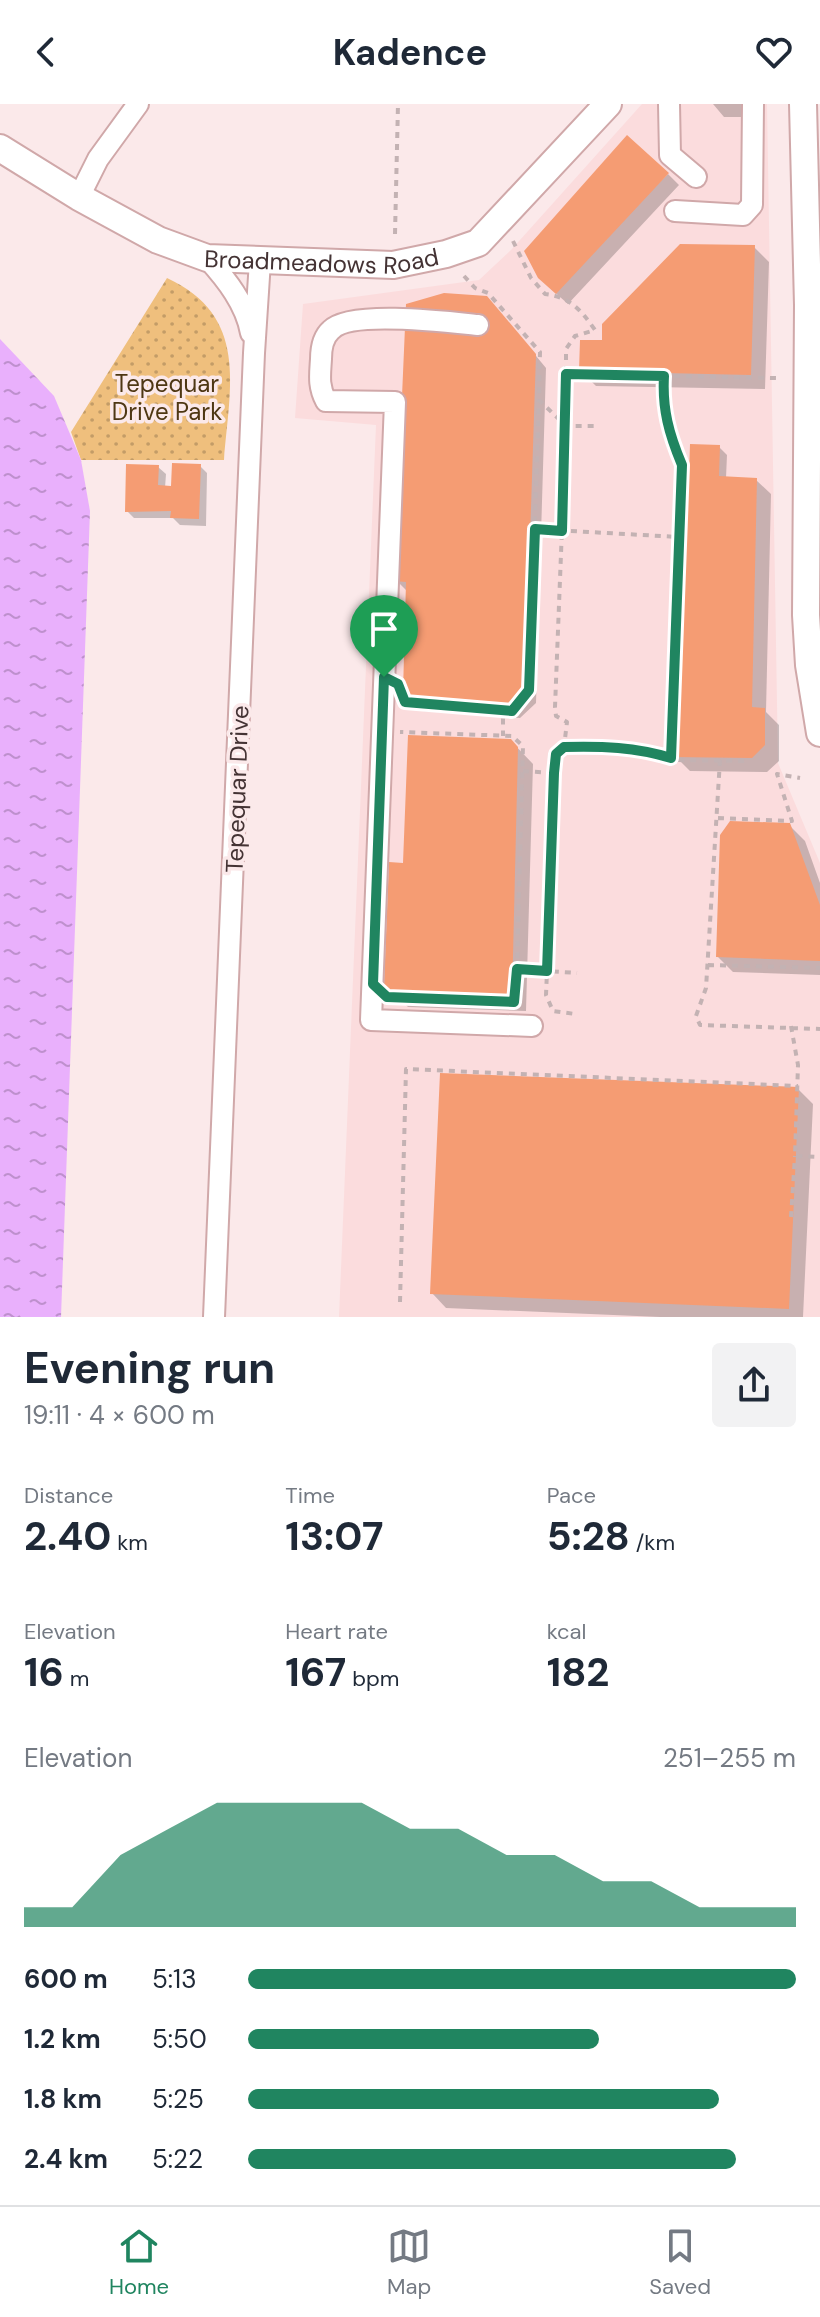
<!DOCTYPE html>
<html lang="en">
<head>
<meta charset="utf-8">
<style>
  :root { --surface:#fff; --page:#f2f2f3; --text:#1f2937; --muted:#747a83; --line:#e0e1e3; --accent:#208560 }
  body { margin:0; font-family:"DM Sans",sans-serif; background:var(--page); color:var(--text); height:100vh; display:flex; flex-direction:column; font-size:30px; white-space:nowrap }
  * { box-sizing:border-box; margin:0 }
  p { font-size:26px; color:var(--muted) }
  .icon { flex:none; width:44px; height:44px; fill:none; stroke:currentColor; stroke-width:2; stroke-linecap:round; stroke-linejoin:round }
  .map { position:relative; height:1213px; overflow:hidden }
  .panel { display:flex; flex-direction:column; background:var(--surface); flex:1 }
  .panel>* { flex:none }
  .pin { position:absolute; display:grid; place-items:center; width:68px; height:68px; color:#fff; margin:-82px -34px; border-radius:50% 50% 50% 0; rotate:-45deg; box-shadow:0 0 8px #0007 }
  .pin .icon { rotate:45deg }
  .round { display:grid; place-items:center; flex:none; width:84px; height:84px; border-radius:8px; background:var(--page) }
  .summary { display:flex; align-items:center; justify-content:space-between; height:136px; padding:0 24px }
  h1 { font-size:44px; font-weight:700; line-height:60px }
  .figures { display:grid; grid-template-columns:repeat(3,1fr); gap:12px; height:136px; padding:8px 24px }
  .figures div { display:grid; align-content:center }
  .figures b { font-size:40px; font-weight:700 }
  .figures small { font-size:22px; font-weight:400 }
  .figures p { font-size:22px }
  .chart { height:224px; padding:16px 24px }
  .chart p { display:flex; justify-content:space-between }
  .chart svg { width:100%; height:144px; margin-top:8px; fill:var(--accent); opacity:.7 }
  ul { padding:0 24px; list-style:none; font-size:26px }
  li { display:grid; grid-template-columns:128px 96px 1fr; align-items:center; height:60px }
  li i { height:20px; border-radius:10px; background:var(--accent) }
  header { display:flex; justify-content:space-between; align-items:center; height:104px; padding:0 24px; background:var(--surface); font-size:36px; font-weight:700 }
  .dock { display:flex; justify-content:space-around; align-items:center; height:112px; border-top:2px solid var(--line); background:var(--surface); font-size:22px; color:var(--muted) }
  .dock a { display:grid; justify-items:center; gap:4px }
  .dock .on { color:var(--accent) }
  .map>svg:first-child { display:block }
  .built { fill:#fbdcdd }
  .grass { fill:url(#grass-dots) }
  .water { fill:url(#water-ripples) }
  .shadow { fill:#0003 }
  .building { fill:#f59c73 }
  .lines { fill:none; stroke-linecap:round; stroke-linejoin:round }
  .minor-casing { stroke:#d0a8a9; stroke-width:24 }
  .major-casing { stroke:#d0a8a9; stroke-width:30 }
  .path { stroke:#c3b2b3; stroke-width:4; stroke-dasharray:6 6; stroke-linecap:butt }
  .minor { stroke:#fff; stroke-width:20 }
  .major { stroke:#fff; stroke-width:26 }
  .route-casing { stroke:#fff; stroke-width:16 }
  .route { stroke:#208560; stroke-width:10 }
  .labels { text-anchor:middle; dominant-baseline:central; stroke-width:7; stroke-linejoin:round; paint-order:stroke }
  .street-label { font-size:24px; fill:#443334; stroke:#fbe9ea }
  .park-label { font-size:24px; fill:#4e3713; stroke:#fbe9ea }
</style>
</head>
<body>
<header><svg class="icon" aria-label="back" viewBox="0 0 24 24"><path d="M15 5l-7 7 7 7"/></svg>Kadence<svg class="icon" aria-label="heart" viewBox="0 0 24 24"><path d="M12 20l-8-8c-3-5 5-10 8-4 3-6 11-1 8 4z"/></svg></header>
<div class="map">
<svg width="820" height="1213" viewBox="0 0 820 1213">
  <defs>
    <pattern id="grass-dots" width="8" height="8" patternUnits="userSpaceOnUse" patternTransform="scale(2)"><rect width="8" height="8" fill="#efbf7d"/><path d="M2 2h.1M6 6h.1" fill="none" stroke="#c39c67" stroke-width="1.8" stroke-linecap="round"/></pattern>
    <pattern id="water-ripples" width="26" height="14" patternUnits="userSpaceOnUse" patternTransform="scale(2)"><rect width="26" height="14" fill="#e9b0fc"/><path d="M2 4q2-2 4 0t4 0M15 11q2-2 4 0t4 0" fill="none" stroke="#be90cd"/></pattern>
  </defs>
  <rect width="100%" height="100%" fill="#fbe9ea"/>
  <path class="built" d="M642,0H767L778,659L820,759V1213H339L376,321L295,314L303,200L479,176L511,146Z"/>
  <path class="grass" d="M167,174C249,212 230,282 224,356H81L71,328Z"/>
  <path class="water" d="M0,235L54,292L81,356L90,407L61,1213H0Z"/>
  <path class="shadow" d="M713,0H757V13H724Z
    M668,70L679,81L568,200L551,185Z
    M754,143L769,158L765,285L596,282L581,267L604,238Z
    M498,206L546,264L536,599L520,614L423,607L415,598L519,606V602L414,594V597L405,587L407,487L396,476Z
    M719,343L727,351L726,374L756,376L771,390L766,608L779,621V657L767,668L690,667L675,652L694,373Z
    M200,362L207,369L206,422L180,421L173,414H134L127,407L158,363L166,370L165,384H173Z
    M511,637L533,660L526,907L408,903L393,888L405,761Z
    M789,721L805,737L820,779V871L733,868L718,853Z
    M798,985L813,1000L803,1213H660L446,1204L432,1189Z"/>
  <path class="building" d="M627,31L669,69L556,190L538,174L524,147Z
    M680,140L755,141L751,271L579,267L580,236H602V220Z
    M444,189L487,192L536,250L525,588L509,603L410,596L403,588L406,478L394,477L406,200Z
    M690,340L720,341L719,372L757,374L752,603L765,604V641L752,654L673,653L684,371H689Z
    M172,359L201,360L199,415L170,414L171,407L125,408L126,360L159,361L158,381L171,382Z
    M408,631L511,635L518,643L512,893L391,889L384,880L389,758L403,759Z
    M730,717L790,719L820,801V857L716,853L720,731Z
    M440,969L799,983L789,1205L430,1190Z"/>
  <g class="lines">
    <defs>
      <path id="minor" d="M669,0L670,51L696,73
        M79,93L98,55L138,0
        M675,107L743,111L752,101L753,0
        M207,154C226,175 246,200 251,229
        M478,221C449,218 350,206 331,226C323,233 321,245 321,255C320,271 318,282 326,297L395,298L371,916L532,922
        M214,1213L254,249L260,157"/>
      <g id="major">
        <path d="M803,0L808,201L806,511L809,561L820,629"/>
        <path id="s1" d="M0,44L79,93L158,136L207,154L393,161L446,150L478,139L608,0"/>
      </g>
    </defs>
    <use href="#minor" class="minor-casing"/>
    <use href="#major" class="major-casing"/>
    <path class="path" d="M395,130L398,0
      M513,137L531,174L545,190C570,193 581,206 595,226L575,232L566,245V322L555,603L556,612L567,618L564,643L641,645L674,656L745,657
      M464,172L475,184L488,189L540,248L539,296L566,322H597
      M566,270L776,274
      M664,272C662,305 669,330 682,361L671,654
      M535,425L679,433
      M404,596L503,606V632
      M503,606L512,607L529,586L539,296
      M720,656L706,884L696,912L700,921L820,925
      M523,667L554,669L556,650L564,643
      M554,669L547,867L577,869
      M718,714L792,717L777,670L800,674
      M708,861L820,864
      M518,865L547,867L546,891L553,907L575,910
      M390,893L514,898L517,865L523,642L512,632L400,628
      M791,922L798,961L795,1052L820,1053
      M791,1113L795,1052
      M400,1198L406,965L798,982"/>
    <use href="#minor" class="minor"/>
    <use href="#major" class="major"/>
  </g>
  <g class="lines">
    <defs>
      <path id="route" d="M566,270L664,272C662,305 669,330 682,361L671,654C635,643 602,642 564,643L556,650L554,669L547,867L517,865L514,898L387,893L373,880L384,573L398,580L405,598L512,607L529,586L535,425L562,427Z"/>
    </defs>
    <use href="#route" class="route-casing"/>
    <use href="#route" class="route"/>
  </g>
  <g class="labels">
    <g class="street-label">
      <text stroke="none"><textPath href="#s1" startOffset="350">Broadmeadows Road</textPath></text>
      <text transform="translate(237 685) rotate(-88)">Tepequar Drive</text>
    </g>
    <g class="park-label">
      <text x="167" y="279">Tepequar<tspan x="167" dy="28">Drive Park</tspan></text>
    </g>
  </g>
</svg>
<div class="pin" style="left:384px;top:573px;background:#1e9e55"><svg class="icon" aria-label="arrive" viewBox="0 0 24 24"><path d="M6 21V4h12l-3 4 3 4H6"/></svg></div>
</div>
<section class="panel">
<div class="summary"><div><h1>Evening run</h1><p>19:11 · 4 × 600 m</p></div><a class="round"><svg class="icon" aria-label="share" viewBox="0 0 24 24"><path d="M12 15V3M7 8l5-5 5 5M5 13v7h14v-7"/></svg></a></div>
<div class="figures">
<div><p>Distance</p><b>2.40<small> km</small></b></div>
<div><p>Time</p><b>13:07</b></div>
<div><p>Pace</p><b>5:28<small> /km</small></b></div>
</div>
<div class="figures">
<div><p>Elevation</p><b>16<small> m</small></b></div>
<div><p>Heart rate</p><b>167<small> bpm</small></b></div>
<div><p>kcal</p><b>182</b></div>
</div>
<div class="chart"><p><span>Elevation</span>251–255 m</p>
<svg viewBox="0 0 160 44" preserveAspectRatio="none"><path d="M0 44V38L10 38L20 22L30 14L40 6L50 6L60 6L70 6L80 14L90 14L100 22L110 22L120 30L130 30L140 38L150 38L160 38V44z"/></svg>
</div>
<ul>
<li><b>600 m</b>5:13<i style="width:100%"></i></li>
<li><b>1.2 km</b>5:50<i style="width:64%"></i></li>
<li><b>1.8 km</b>5:25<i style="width:86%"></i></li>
<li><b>2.4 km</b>5:22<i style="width:89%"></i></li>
</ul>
</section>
<nav class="dock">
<a class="on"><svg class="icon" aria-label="home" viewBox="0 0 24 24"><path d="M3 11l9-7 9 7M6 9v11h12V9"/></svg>Home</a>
<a><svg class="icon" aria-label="map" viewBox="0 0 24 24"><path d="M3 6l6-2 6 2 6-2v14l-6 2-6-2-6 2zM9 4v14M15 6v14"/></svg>Map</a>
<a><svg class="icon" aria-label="saved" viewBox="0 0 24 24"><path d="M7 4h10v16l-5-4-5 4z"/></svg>Saved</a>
</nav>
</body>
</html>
